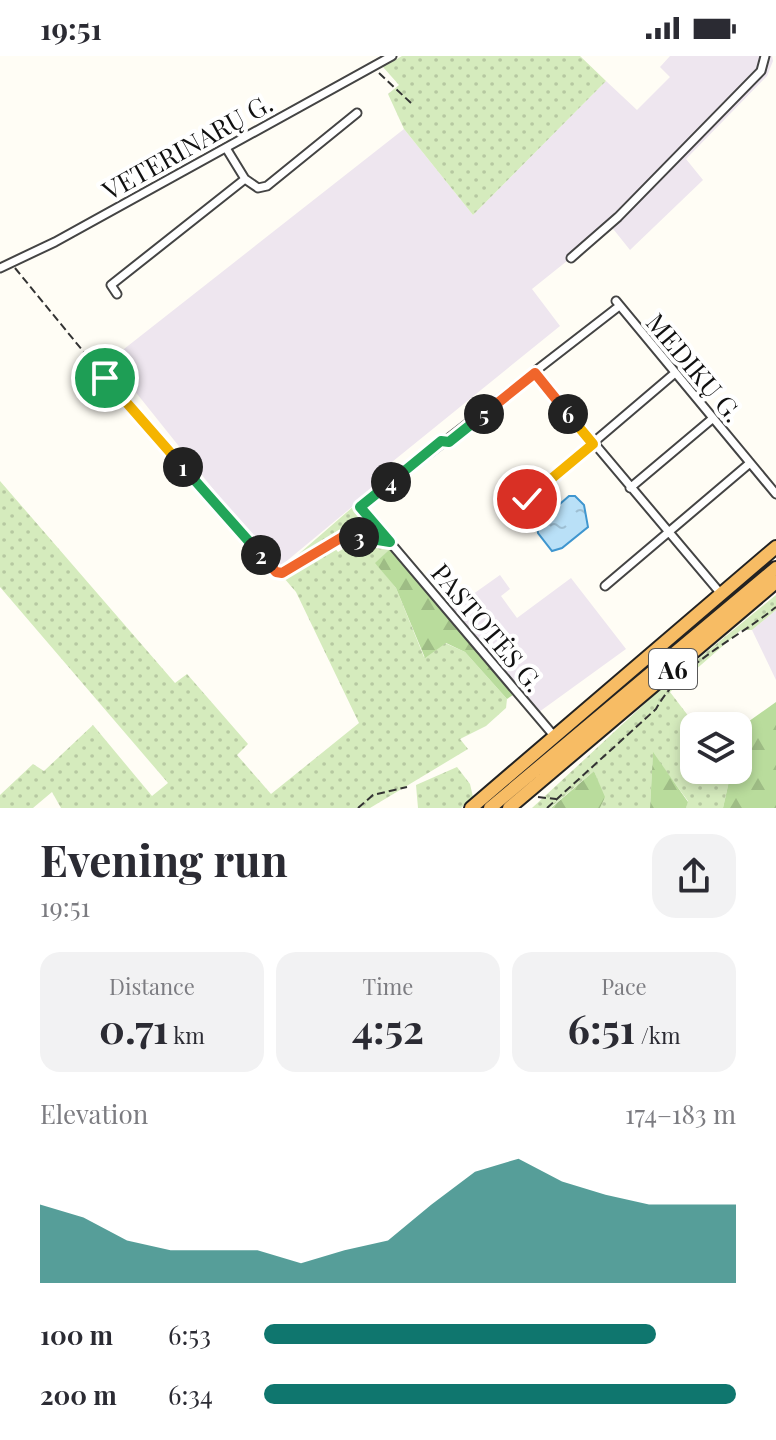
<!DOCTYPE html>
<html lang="en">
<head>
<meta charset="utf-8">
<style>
  :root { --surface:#fff; --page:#f2f2f3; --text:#2b2b33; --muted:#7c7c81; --accent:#0f766e }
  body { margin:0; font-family:"Playfair Display",serif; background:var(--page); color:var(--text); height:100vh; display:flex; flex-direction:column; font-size:30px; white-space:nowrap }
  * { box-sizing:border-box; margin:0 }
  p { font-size:26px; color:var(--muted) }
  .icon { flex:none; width:44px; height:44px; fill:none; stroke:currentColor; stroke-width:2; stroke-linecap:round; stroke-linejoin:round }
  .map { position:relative; height:752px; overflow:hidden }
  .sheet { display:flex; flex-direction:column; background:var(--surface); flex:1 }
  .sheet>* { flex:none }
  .buttons { position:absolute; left:680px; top:656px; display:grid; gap:16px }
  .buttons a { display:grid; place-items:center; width:72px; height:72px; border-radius:16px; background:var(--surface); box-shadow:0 4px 12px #0003; font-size:40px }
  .pin { position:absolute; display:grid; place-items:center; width:68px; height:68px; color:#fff; margin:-34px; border:4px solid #fff; border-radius:50%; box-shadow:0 2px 8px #0007 }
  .km { position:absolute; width:40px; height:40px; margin:-20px; border-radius:50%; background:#222; color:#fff; font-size:22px; line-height:40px; text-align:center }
  .round { display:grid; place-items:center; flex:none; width:84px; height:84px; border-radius:24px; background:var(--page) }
  .summary { display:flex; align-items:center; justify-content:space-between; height:136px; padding:0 40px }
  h1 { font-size:44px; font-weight:700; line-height:60px }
  .metrics { display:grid; grid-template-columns:repeat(3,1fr); gap:12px; height:136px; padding:8px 40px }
  .metrics div { display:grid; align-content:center; border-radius:20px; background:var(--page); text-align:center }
  .metrics b { font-size:40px; font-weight:700 }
  .metrics small { font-size:22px; font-weight:400 }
  .metrics p { font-size:22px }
  .chart { height:224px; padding:16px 40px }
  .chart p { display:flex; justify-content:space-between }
  .chart svg { width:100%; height:144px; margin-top:8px; fill:var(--accent); opacity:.7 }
  ul { padding:0 40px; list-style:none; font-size:26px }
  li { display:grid; grid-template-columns:128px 96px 1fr; align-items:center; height:60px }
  li i { height:20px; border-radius:10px; background:var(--accent) }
  .status { display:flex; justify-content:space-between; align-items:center; height:56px; padding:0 40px; background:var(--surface); direction:ltr }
  .status svg { height:22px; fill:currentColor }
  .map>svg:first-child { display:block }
  .industrial { fill:#eee6ef }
  .green { fill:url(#green-dots) }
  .forest { fill:url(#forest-firs) }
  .water { fill:url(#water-ripples); stroke:#3f96cf; stroke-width:2 }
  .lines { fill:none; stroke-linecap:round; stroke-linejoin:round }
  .minor-casing { stroke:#444; stroke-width:11 }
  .trunk-casing { stroke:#222; stroke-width:16 }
  .path { stroke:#333; stroke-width:2; stroke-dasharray:8 4; stroke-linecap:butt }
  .minor { stroke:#fff; stroke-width:7 }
  .trunk { stroke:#f7bc64; stroke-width:12 }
  .split-1-casing { stroke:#fff; stroke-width:16 }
  .split-2-casing { stroke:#fff; stroke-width:16 }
  .split-3-casing { stroke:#fff; stroke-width:16 }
  .split-4-casing { stroke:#fff; stroke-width:16 }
  .split-5-casing { stroke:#fff; stroke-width:16 }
  .split-6-casing { stroke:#fff; stroke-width:16 }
  .split-7-casing { stroke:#fff; stroke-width:16 }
  .split-1 { stroke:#f5b400; stroke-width:10 }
  .split-2 { stroke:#22a559; stroke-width:10 }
  .split-3 { stroke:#f0652b; stroke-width:10 }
  .split-4 { stroke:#22a559; stroke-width:10 }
  .split-5 { stroke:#22a559; stroke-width:10 }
  .split-6 { stroke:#f0652b; stroke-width:10 }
  .split-7 { stroke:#f5b400; stroke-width:10 }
  .labels { text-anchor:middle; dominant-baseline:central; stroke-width:8; stroke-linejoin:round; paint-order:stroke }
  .shield { fill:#fff; stroke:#585858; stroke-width:2 }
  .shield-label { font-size:24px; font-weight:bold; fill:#111 }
  .street-label { font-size:26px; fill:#111; stroke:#fff }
</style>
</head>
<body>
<div class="status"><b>19:51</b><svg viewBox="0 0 49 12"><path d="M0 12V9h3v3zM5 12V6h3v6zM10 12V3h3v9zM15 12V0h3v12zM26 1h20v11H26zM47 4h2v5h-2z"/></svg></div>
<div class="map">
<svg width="776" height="752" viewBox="0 0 776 752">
  <defs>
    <pattern id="green-dots" width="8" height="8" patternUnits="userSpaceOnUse" patternTransform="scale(2)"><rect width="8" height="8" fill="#d5ebbd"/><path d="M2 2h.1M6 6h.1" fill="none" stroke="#b6c8a1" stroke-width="1.8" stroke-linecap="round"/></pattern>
    <pattern id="forest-firs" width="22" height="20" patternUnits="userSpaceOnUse" patternTransform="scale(2)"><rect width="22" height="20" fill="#b9dc9c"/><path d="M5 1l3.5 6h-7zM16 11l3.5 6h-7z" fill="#9ebc85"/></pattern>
    <pattern id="water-ripples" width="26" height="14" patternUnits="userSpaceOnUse" patternTransform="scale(2)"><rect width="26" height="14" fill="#b9e0f7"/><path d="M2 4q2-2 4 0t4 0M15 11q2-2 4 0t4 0" fill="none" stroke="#9ebfd3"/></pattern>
  </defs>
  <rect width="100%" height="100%" fill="#fffdf5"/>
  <path class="industrial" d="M670,0H772L773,5L767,20L686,103L703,124L630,194L610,169L575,205H567L532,233L560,270L371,423L376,431L277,513L110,304L404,73L473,159L606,25L637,54L670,21L660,11Z
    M500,519L510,533L501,540L517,562L571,522L626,593L539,656L452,553Z
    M776,554V624L752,574Z"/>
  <path class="green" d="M402,0H580L606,25L473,159L404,73L388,38L399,29L383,11Z
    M0,425L175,627L187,618L248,688L237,699L271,738L359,667L296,536L284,522L333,490L338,496L357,484L391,492L376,507L396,532L424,601L445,587L465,596L507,643L506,652L486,670L460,683L468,693L370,752H61L52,736L33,752H0V739L33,708L44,715L93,669L152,740L168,727L0,531Z
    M354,450L382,483L345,471L278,516Z
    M776,539V554L752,574H741L670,636L696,670L694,714H723L729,725L723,752H686L688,745L653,698L650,752H600L604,741L594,715L550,752H532L653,640Z
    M457,711L470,728L473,741L461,752H418L416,729Z"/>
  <path class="forest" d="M391,492L513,639L507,643L465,596L446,587L425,602L396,532L375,507Z
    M776,646V752H723L729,725L723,714H738V673Z
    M653,696L688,746L686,752H650Z
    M594,715L605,741L600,752H551Z"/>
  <path class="water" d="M569,440H575L584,449L588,471L562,492L552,495L538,477L537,468Z"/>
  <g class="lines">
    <defs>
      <path id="minor" d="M245,123L258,132L267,130L357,57
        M571,202L618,161L761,15L765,0
        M0,212L55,186L392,0
        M117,238L111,229L245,123L226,92
        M616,245L776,438
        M535,317L722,539
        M630,432L712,363
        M527,443L675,317
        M605,530L750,407
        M555,681L360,451L618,251"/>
      <path id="trunk" d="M471,752L776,491
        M490,752L776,512
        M509,752L776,526"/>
    </defs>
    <use href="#minor" class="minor-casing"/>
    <use href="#trunk" class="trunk-casing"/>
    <path class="path" d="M379,17L411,47
      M15,212L105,322L276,516L282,517L349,477L380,485
      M538,741L556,743
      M358,752L373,739L407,731
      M547,752L656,653C682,606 737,583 776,551"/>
    <use href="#minor" class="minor"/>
    <use href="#trunk" class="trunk"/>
  </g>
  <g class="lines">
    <defs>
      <path id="split-1" d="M105,322L183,411"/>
      <path id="split-2" d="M183,411L261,499"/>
      <path id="split-3" d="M261,499L276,516L282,517L349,477L359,481"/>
      <path id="split-4" d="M359,481L390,486L360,451L391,426"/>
      <path id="split-5" d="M391,426L441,385L449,386L484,358"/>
      <path id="split-6" d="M484,358L535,317L568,358"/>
      <path id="split-7" d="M527,443L593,388L568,358"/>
    </defs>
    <use href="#split-1" class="split-1-casing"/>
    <use href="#split-2" class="split-2-casing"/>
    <use href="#split-3" class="split-3-casing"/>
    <use href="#split-4" class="split-4-casing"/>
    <use href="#split-5" class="split-5-casing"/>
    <use href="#split-6" class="split-6-casing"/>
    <use href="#split-7" class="split-7-casing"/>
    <use href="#split-1" class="split-1"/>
    <use href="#split-2" class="split-2"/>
    <use href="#split-3" class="split-3"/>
    <use href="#split-4" class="split-4"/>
    <use href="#split-5" class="split-5"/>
    <use href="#split-6" class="split-6"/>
    <use href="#split-7" class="split-7"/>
  </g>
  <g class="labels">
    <rect class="shield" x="649" y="593" width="48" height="40" rx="6"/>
    <g class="shield-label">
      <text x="673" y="613">A6</text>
    </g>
    <g class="street-label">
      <text transform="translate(187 90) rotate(-29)">VETERINARŲ G.</text>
      <text transform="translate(695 311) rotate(50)">MEDIKŲ G.</text>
      <text transform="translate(488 571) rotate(50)">PASTOTĖS G.</text>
    </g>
  </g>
</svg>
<div class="buttons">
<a><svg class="icon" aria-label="layers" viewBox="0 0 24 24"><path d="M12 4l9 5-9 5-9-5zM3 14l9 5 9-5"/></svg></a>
</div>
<div class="pin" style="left:105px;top:322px;background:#1e9e55"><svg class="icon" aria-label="arrive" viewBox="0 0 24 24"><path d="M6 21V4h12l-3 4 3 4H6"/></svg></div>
<div class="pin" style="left:527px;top:443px;background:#d93025"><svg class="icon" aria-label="check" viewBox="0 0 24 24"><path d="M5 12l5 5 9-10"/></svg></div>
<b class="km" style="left:183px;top:411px">1</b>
<b class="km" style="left:261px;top:499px">2</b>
<b class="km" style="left:359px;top:481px">3</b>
<b class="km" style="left:391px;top:426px">4</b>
<b class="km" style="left:484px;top:358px">5</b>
<b class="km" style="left:568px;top:358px">6</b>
</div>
<section class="sheet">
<div class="summary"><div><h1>Evening run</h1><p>19:51</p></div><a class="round"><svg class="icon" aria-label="share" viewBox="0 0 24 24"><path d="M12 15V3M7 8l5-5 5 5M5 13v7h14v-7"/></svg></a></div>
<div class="metrics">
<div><p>Distance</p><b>0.71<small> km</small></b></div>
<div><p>Time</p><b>4:52</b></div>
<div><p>Pace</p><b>6:51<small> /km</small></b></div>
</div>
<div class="chart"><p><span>Elevation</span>174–183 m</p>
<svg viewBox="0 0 160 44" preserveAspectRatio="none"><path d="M0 44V20L10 24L20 31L30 34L40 34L50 34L60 38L70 34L80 31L90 20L100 10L110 6L120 13L130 17L140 20L150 20L160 20V44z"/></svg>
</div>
<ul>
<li><b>100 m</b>6:53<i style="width:83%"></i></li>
<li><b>200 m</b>6:34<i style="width:100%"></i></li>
</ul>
</section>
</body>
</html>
